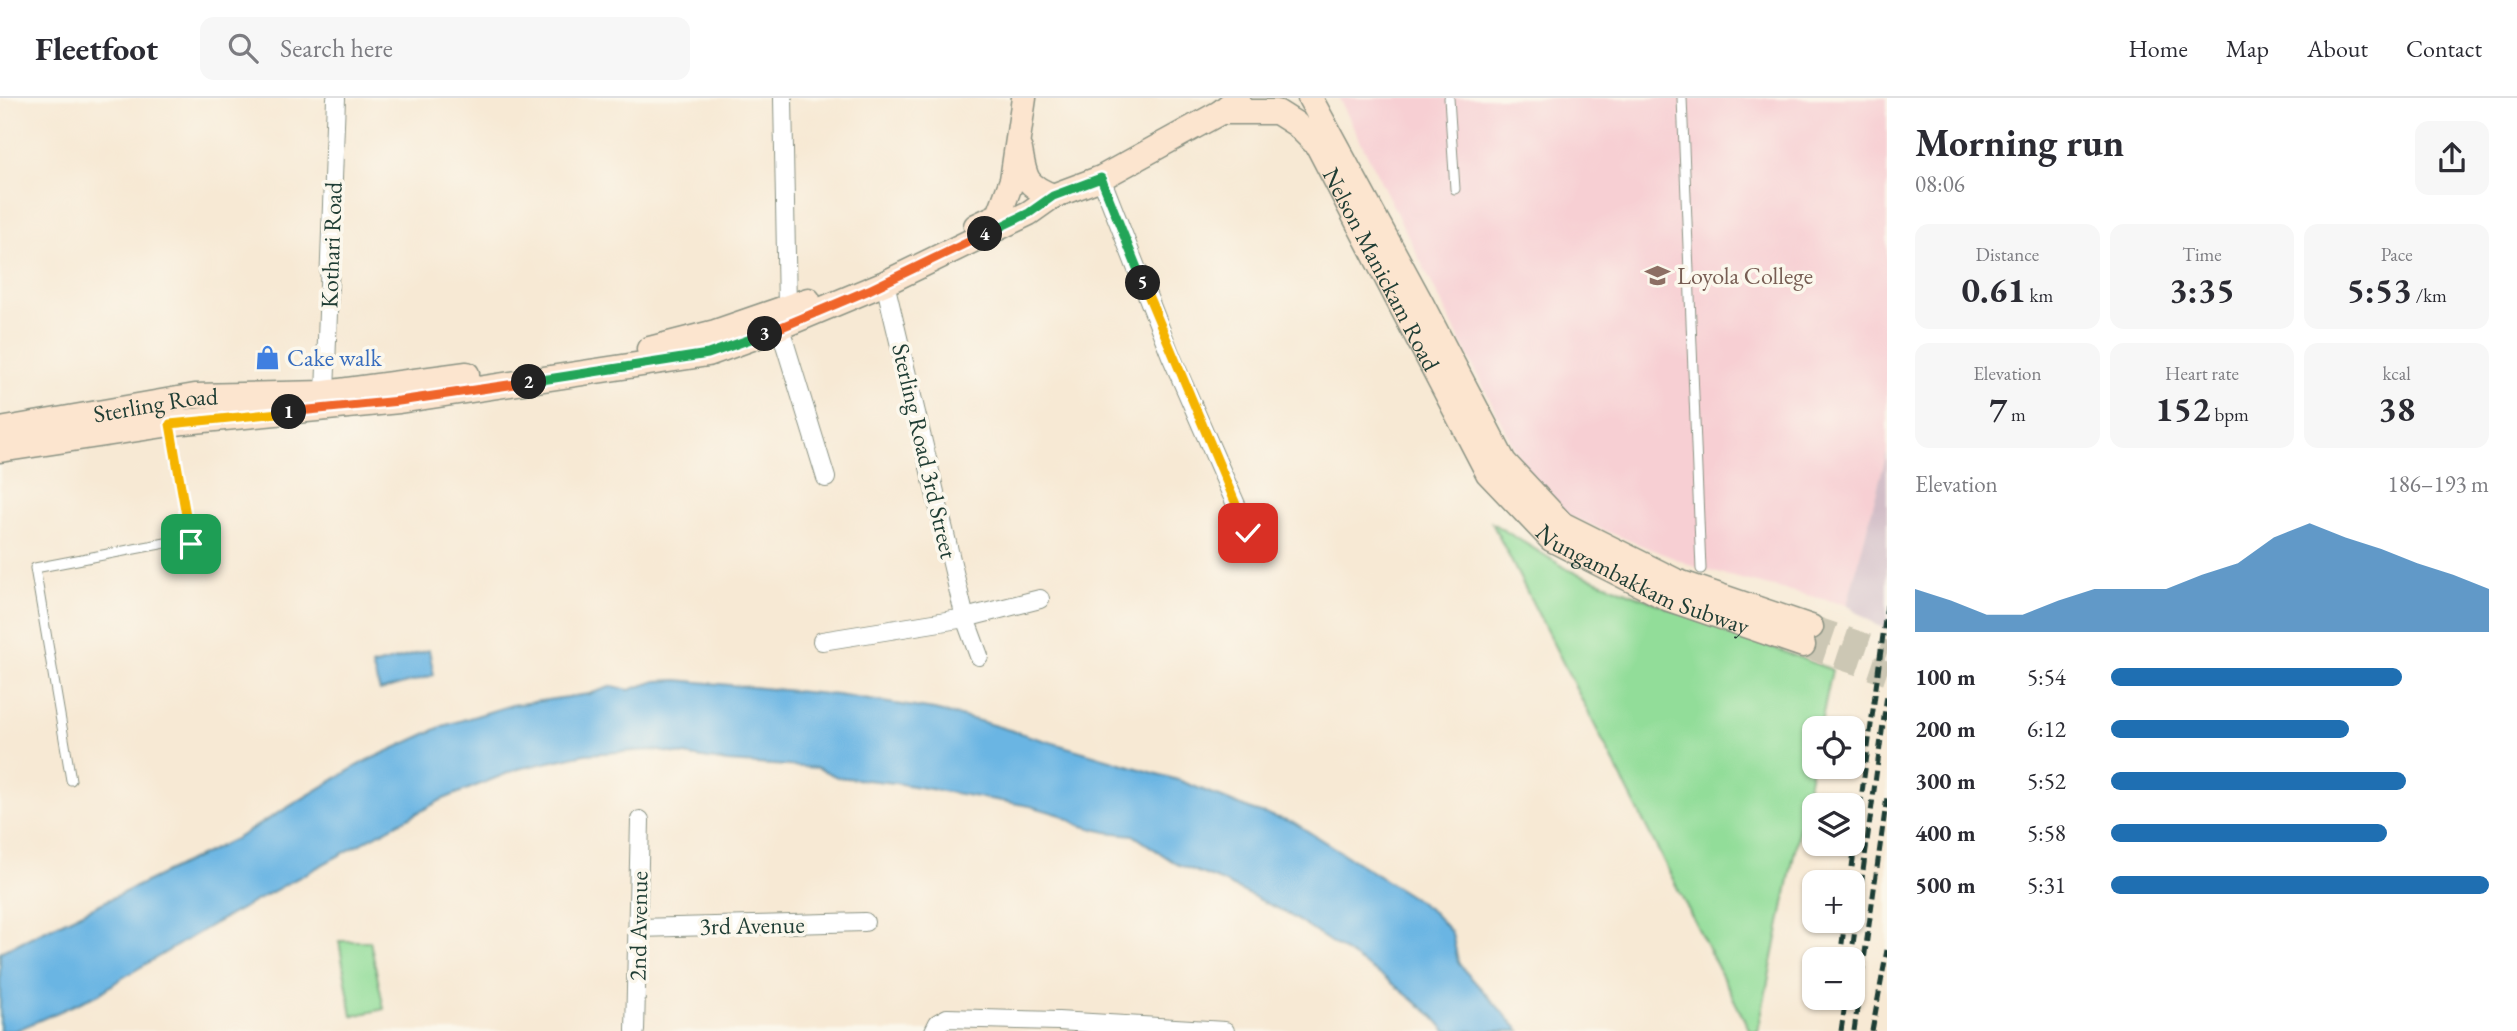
<!DOCTYPE html>
<html lang="en">
<head>
<meta charset="utf-8">
<style>
  :root { --surface:#fff; --page:#f7f7f7; --text:#2b2b33; --muted:#7c7c81; --line:#e1e1e2; --accent:#1f6fb2 }
  body { margin:0; font-family:"EB Garamond",serif; background:var(--page); color:var(--text); height:100vh; display:flex; flex-direction:column; font-size:26px; white-space:nowrap }
  * { box-sizing:border-box; margin:0 }
  p { font-size:23px; color:var(--muted) }
  .icon { flex:none; width:38px; height:38px; fill:none; stroke:currentColor; stroke-width:2; stroke-linecap:round; stroke-linejoin:round }
  .map { position:relative; flex:1; overflow:hidden }
  .side { display:flex; flex-direction:column; background:var(--surface); width:630px }
  .side>* { flex:none }
  .tools { position:absolute; left:1802px; top:618px; display:grid; gap:14px }
  .tools a { display:grid; place-items:center; width:63px; height:63px; border-radius:14px; background:var(--surface); box-shadow:0 2px 5px #0004; font-size:35px }
  .pin { position:absolute; display:grid; place-items:center; width:60px; height:60px; color:#fff; margin:-30px; border-radius:14px; box-shadow:0 4px 10px #0006 }
  .km { position:absolute; width:35px; height:35px; margin:-18px; border-radius:50%; background:#222; color:#fff; font-size:19px; line-height:35px; text-align:center }
  .round { display:grid; place-items:center; flex:none; width:74px; height:74px; border-radius:14px; background:var(--page) }
  .overview { display:flex; align-items:center; justify-content:space-between; height:119px; padding:0 28px }
  h1 { font-size:38px; font-weight:700; line-height:52px }
  .metrics { display:grid; grid-template-columns:repeat(3,1fr); gap:10px; height:119px; padding:7px 28px }
  .metrics div { display:grid; align-content:center; border-radius:14px; background:var(--page); text-align:center }
  .metrics b { font-size:35px; font-weight:700 }
  .metrics small { font-size:19px; font-weight:400 }
  .metrics p { font-size:19px }
  .chart { height:196px; padding:14px 28px }
  .chart p { display:flex; justify-content:space-between }
  .chart svg { width:100%; height:126px; margin-top:7px; fill:var(--accent); opacity:.7 }
  ul { padding:0 28px; list-style:none; font-size:23px }
  li { display:grid; grid-template-columns:112px 84px 1fr; align-items:center; height:52px }
  li i { height:18px; border-radius:9px; background:var(--accent) }
  header { display:flex; align-items:center; gap:42px; box-sizing:border-box; height:98px; padding:0 35px; background:var(--surface); border-bottom:2px solid var(--line) }
  header strong { font-size:33px }
  nav { display:flex; gap:38px; margin-inline-start:auto; font-size:24px }
  .search { width:490px; height:63px; background:var(--page); display:flex; align-items:center; gap:18px; box-sizing:border-box; padding:0 24px; border-radius:14px; color:var(--muted); font-size:26px }
  main { display:flex; flex:1; min-height:0 }
  .map>svg:first-child { display:block }
  .built { fill:#f7cfd3 }
  .industrial { fill:#d2bdc7 }
  .green { fill:#92dd99; stroke:#588d66; stroke-width:2 }
  .water { fill:#6ab5e3; stroke:#44798c; stroke-width:2 }
  .lines { fill:none; stroke-linecap:round; stroke-linejoin:round }
  .secondary-tunnel { stroke:#ccc7b4; stroke-width:24; stroke-dasharray:24 12; stroke-linecap:butt }
  .lane-casing { stroke:#8b9384; stroke-width:11 }
  .street-casing { stroke:#8b9384; stroke-width:20 }
  .secondary-casing { stroke:#8b9384; stroke-width:27 }
  .lane { stroke:#fff; stroke-width:9 }
  .street { stroke:#fff; stroke-width:18 }
  .secondary { stroke:#fce5cf; stroke-width:24 }
  .rail { stroke:#1f3d34; stroke-width:5; stroke-dasharray:10 5; stroke-linecap:butt }
  .split-1-casing { stroke:#fff; stroke-width:14 }
  .split-2-casing { stroke:#fff; stroke-width:14 }
  .split-3-casing { stroke:#fff; stroke-width:14 }
  .split-4-casing { stroke:#fff; stroke-width:14 }
  .split-5-casing { stroke:#fff; stroke-width:14 }
  .split-6-casing { stroke:#fff; stroke-width:14 }
  .split-1 { stroke:#f5b400; stroke-width:9 }
  .split-2 { stroke:#f0652b; stroke-width:9 }
  .split-3 { stroke:#22a559; stroke-width:9 }
  .split-4 { stroke:#f0652b; stroke-width:9 }
  .split-5 { stroke:#22a559; stroke-width:9 }
  .split-6 { stroke:#f5b400; stroke-width:9 }
  .labels { text-anchor:middle; dominant-baseline:central; stroke-width:7; stroke-linejoin:round; paint-order:stroke }
  .street-label { font-size:24px; fill:#1f3d34; stroke:#fbf7ec }
  .education-label { font-size:24px; fill:#785e54; stroke:#fbf7ec; text-anchor:start }
  .shop-label { font-size:24px; fill:#366cbe; stroke:#fbf7ec; text-anchor:start }
</style>
</head>
<body>
<header>
<strong>Fleetfoot</strong>
<div class="search"><svg class="icon" aria-label="search" viewBox="0 0 24 24"><circle cx="10" cy="10" r="6"/><path d="M15 15l6 6"/></svg>Search here</div>
<nav><a>Home</a><a>Map</a><a>About</a><a>Contact</a></nav>
</header>
<main>
<div class="map">
<svg width="1887" height="933" viewBox="0 0 1887 933">
  <rect width="100%" height="100%" fill="#fbf7ec"/>
  <filter id="ink" filterUnits="userSpaceOnUse"><feTurbulence type="fractalNoise" baseFrequency=".0143" numOctaves="2"/><feDisplacementMap in="SourceGraphic" scale="14" xChannelSelector="R" yChannelSelector="G"/><feConvolveMatrix kernelMatrix="1 2 1 2 8 2 1 2 1" color-interpolation-filters="sRGB"/></filter>
  <filter id="wash" filterUnits="userSpaceOnUse"><feTurbulence type="fractalNoise" baseFrequency=".00686" numOctaves="4" result="noise"/><feDisplacementMap in="SourceGraphic" scale="28" xChannelSelector="R" yChannelSelector="G"/><feGaussianBlur stdDeviation="1.57" result="paint"/><feColorMatrix in="noise" values="0 0 0 0 0 0 0 0 0 0 0 0 0 0 0 0 0 1.4 0 .05"/><feComposite in="paint" operator="in"/></filter>
  <g filter="url(#wash)">
    <rect width="100%" height="100%" fill="#f7e9d4"/>
    <path class="built" d="M1339,0H1887V354L1847,507L1701,471L1568,418L1523,368Z"/>
    <path class="industrial" d="M1887,354V531L1876,527L1847,507Z"/>
    <path class="green" d="M1492,425L1569,472L1832,572L1820,630H1815V654L1758,933H1750Z
      M339,843H370L384,911L352,918Z"/>
    <path class="water" d="M429,552L434,577L380,593L372,568Z
      M677,582L837,597L934,612L976,622L1181,683L1254,713L1293,724L1412,799L1434,815L1452,835L1458,863L1463,871L1520,933H1446L1432,917L1388,882L1285,814L1221,783L1177,766L1133,737L1106,734L1079,727L1061,717L1030,708L895,685L837,679L818,670L727,664L653,652L585,656L518,671L441,702L215,825L119,882L99,896L15,933H0V854L235,741L362,665L443,628L512,607L589,596L613,588L629,592L656,583Z"/>
  </g>
  <g filter="url(#ink)">
    <g class="lines">
      <path class="secondary-tunnel" d="M1811,529L1887,555
        M1803,547L1887,575"/>
      <defs>
        <path id="lane" d="M1449,0L1455,91
          M1682,0L1701,471
          M71,682L35,470L176,443L191,446L170,327"/>
        <path id="street" d="M783,0L787,209
          M1101,80L1171,258L1248,434
          M885,185L965,520L979,558
          M780,230L826,380
          M325,295L336,0
          M822,543L965,520L1040,501
          M638,830L865,824
          M635,933L640,722
          M934,933L938,925L947,920L1058,923L1225,933"/>
        <g id="secondary">
          <path d="M1310,0L1420,203L1504,364L1562,426L1676,483L1811,529"/>
          <path id="s1" d="M1221,14H1277L1296,26L1318,48L1488,375L1551,441L1669,501L1803,547"/>
          <path d="M1020,52C1025,80 1025,87 1053,98"/>
          <path d="M976,128L999,117L1012,82L1024,0"/>
          <path d="M649,251L715,234L808,202"/>
          <path id="s2" d="M0,332L195,298L325,295L467,276"/>
          <path d="M0,352L184,324L399,303L708,256L758,238L885,185L1029,115L1053,98L1101,80L1221,14L1238,0"/>
        </g>
      </defs>
      <use href="#lane" class="lane-casing"/>
      <use href="#street" class="street-casing"/>
      <use href="#secondary" class="secondary-casing"/>
      <use href="#lane" class="lane"/>
      <use href="#street" class="street"/>
      <use href="#secondary" class="secondary"/>
      <path class="rail" d="M1850,784L1887,507
        M1840,861L1845,822
        M1851,861L1887,597
        M1841,933L1846,900
        M1854,933L1887,699
        M1872,933L1887,852"/>
    </g>
  </g>
  <g class="lines" filter="url(#ink)">
    <defs>
      <path id="split-1" d="M191,446L170,326L289,314"/>
      <path id="split-2" d="M289,314L399,303L529,284"/>
      <path id="split-3" d="M529,284L708,256L765,236"/>
      <path id="split-4" d="M765,236L869,192L985,136"/>
      <path id="split-5" d="M985,136L1029,115L1053,98L1101,80L1143,185"/>
      <path id="split-6" d="M1143,185L1248,435"/>
    </defs>
    <use href="#split-1" class="split-1-casing"/>
    <use href="#split-2" class="split-2-casing"/>
    <use href="#split-3" class="split-3-casing"/>
    <use href="#split-4" class="split-4-casing"/>
    <use href="#split-5" class="split-5-casing"/>
    <use href="#split-6" class="split-6-casing"/>
    <use href="#split-1" class="split-1"/>
    <use href="#split-2" class="split-2"/>
    <use href="#split-3" class="split-3"/>
    <use href="#split-4" class="split-4"/>
    <use href="#split-5" class="split-5"/>
    <use href="#split-6" class="split-6"/>
  </g>
  <defs>
    <symbol id="university-bare" viewBox="-9 -9 18 18"><path d="M0-5L7-2L0 1L-7-2ZM-4 1L0 2.5L4 1V4Q0 6-4 4Z" fill="#8d6e63" stroke="#fbf7ec" stroke-width="2.5" paint-order="stroke"/></symbol>
    <symbol id="shop-bare" viewBox="-9 -9 18 18"><path d="M-5-2.5h2.3a2.7 3.5 0 0 1 5.4 0H5L5.5 6h-11ZM-1.5-2.5h3a1.5 2.3 0 0 0-3 0Z" fill="#3f7fe0" stroke="#fbf7ec" stroke-width="2.5" paint-order="stroke"/></symbol>
  </defs>
  <g fill-rule="evenodd">
    <use href="#university-bare" x="1640" y="160" width="35" height="35"/>
    <use href="#shop-bare" x="250" y="242" width="35" height="35"/>
  </g>
  <g class="labels">
    <g class="street-label">
      <text transform="translate(331 147) rotate(-88)">Kothari Road</text>
      <text stroke="none"><textPath href="#s1" startOffset="248">Nelson Manickam Road</textPath></text>
      <text stroke="none"><textPath href="#s2" startOffset="158">Sterling Road</textPath></text>
      <text transform="translate(925 353) rotate(77)">Sterling Road 3rd Street</text>
      <text stroke="none"><textPath href="#s1" startOffset="670">Nungambakkam Subway</textPath></text>
      <text transform="translate(752 827) rotate(-1)">3rd Avenue</text>
      <text transform="translate(638 828) rotate(-89)">2nd Avenue</text>
    </g>
    <g class="education-label">
      <text x="1677" y="177">Loyola College</text>
    </g>
    <g class="shop-label">
      <text x="287" y="259">Cake walk</text>
    </g>
  </g>
</svg>
<div class="tools">
<a><svg class="icon" aria-label="locate" viewBox="0 0 24 24"><circle cx="12" cy="12" r="6"/><path d="M12 2v4M12 18v4M2 12h4M18 12h4"/></svg></a>
<a><svg class="icon" aria-label="layers" viewBox="0 0 24 24"><path d="M12 4l9 5-9 5-9-5zM3 14l9 5 9-5"/></svg></a>
<a>+</a>
<a>−</a>
</div>
<div class="pin" style="left:191px;top:446px;background:#1e9e55"><svg class="icon" aria-label="arrive" viewBox="0 0 24 24"><path d="M6 21V4h12l-3 4 3 4H6"/></svg></div>
<div class="pin" style="left:1248px;top:435px;background:#d93025"><svg class="icon" aria-label="check" viewBox="0 0 24 24"><path d="M5 12l5 5 9-10"/></svg></div>
<b class="km" style="left:289px;top:314px">1</b>
<b class="km" style="left:529px;top:284px">2</b>
<b class="km" style="left:765px;top:236px">3</b>
<b class="km" style="left:985px;top:136px">4</b>
<b class="km" style="left:1143px;top:185px">5</b>
</div>
<section class="side">
<div class="overview"><div><h1>Morning run</h1><p>08:06</p></div><a class="round"><svg class="icon" aria-label="share" viewBox="0 0 24 24"><path d="M12 15V3M7 8l5-5 5 5M5 13v7h14v-7"/></svg></a></div>
<div class="metrics">
<div><p>Distance</p><b>0.61<small> km</small></b></div>
<div><p>Time</p><b>3:35</b></div>
<div><p>Pace</p><b>5:53<small> /km</small></b></div>
</div>
<div class="metrics">
<div><p>Elevation</p><b>7<small> m</small></b></div>
<div><p>Heart rate</p><b>152<small> bpm</small></b></div>
<div><p>kcal</p><b>38</b></div>
</div>
<div class="chart"><p><span>Elevation</span>186–193 m</p>
<svg viewBox="0 0 160 44" preserveAspectRatio="none"><path d="M0 44V29L10 33L20 38L30 38L40 33L50 29L60 29L70 29L80 24L90 20L100 11L110 6L120 11L130 15L140 20L150 24L160 29V44z"/></svg>
</div>
<ul>
<li><b>100 m</b>5:54<i style="width:77%"></i></li>
<li><b>200 m</b>6:12<i style="width:63%"></i></li>
<li><b>300 m</b>5:52<i style="width:78%"></i></li>
<li><b>400 m</b>5:58<i style="width:73%"></i></li>
<li><b>500 m</b>5:31<i style="width:100%"></i></li>
</ul>
</section>
</main>
</body>
</html>
